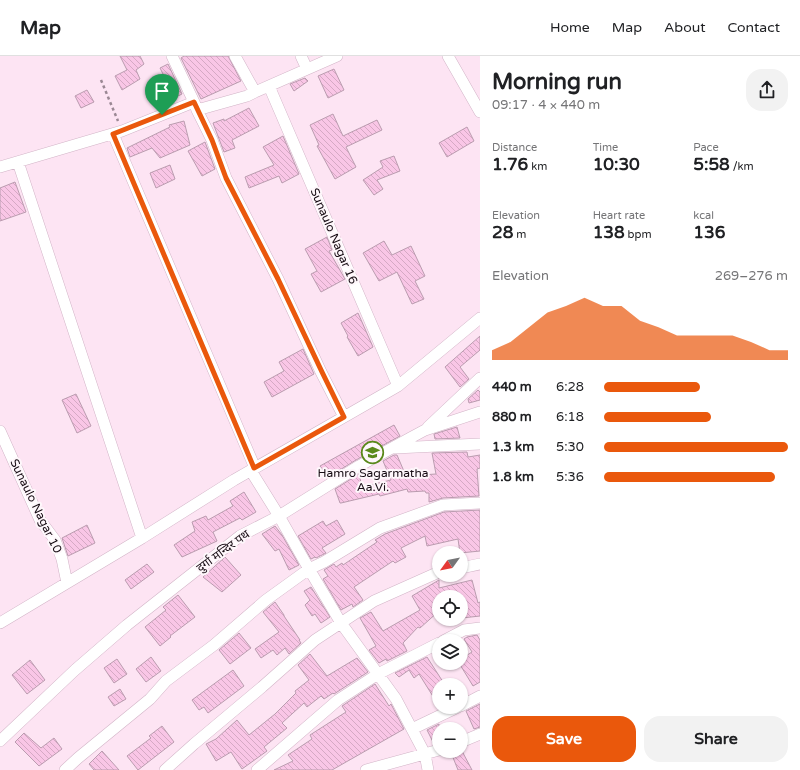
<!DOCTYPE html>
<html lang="en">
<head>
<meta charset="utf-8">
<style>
  :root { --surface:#fff; --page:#f2f2f2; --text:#202124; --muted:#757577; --line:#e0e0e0; --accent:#ea580c }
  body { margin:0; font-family:"Varela Round","Noto Sans Devanagari",sans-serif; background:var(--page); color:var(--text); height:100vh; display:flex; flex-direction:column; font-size:15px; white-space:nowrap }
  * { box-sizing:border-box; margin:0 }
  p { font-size:13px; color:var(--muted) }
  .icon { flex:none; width:22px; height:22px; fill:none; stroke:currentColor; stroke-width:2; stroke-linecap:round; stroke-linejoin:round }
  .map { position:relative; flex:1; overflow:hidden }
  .drawer { display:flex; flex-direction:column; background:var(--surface); width:320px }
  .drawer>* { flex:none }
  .needle { width:26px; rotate:237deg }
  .buttons { position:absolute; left:432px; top:490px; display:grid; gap:8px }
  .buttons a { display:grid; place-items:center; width:36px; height:36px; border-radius:50%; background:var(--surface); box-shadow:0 1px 3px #0004; font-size:20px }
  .pin { position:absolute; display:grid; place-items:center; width:34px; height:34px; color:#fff; margin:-41px -17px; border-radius:50% 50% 50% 0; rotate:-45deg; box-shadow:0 0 4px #0007 }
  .pin .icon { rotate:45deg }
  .round { display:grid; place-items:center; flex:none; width:42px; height:42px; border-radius:16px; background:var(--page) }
  .summary { display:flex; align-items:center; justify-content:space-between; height:68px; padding:0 12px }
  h1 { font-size:22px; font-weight:800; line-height:30px }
  .metrics { display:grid; grid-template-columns:repeat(3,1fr); gap:6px; height:68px; padding:4px 12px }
  .metrics div { display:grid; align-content:center }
  .metrics b { font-size:17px; font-weight:800 }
  .metrics small { font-size:11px; font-weight:400 }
  .metrics p { font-size:11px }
  .chart { height:112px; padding:8px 12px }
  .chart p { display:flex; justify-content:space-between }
  .chart svg { width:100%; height:72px; margin-top:4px; fill:var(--accent); opacity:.7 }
  .primary-button { display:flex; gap:8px; margin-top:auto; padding:8px 12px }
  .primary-button a { flex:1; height:46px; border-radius:16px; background:var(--accent); color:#fff; font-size:16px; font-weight:800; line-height:46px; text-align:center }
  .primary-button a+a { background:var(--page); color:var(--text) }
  ul { padding:0 12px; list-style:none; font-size:13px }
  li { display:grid; grid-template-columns:64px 48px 1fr; align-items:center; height:30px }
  li i { height:10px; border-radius:5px; background:var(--accent) }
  header { display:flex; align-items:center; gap:24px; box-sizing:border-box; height:56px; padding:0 20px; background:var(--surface); border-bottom:1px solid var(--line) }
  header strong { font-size:19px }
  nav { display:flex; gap:22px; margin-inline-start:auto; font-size:14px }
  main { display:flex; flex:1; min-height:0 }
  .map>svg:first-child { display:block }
  .building { fill:url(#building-back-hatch); stroke:#ba9caf }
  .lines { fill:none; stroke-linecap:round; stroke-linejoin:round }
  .minor-casing { stroke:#d2b4c7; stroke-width:12 }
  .path { stroke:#9b8894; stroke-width:2.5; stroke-dasharray:3 3; stroke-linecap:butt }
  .minor { stroke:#fff; stroke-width:11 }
  .route-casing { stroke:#fff; stroke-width:8 }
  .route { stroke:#ea580c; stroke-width:5 }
  .labels { text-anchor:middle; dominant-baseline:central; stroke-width:4; stroke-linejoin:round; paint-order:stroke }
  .street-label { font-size:12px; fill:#160c13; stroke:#fef7fb }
  .poi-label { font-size:12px; fill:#160c13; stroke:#fef7fb }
</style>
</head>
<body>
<header>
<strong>Map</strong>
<nav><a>Home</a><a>Map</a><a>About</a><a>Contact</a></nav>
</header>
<main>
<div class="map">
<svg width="480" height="714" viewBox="0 0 480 714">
  <defs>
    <pattern id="building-back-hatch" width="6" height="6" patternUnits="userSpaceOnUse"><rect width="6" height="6" fill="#f9c6e6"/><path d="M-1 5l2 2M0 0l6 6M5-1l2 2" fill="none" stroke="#d5a9c4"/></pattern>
  </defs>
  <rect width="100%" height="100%" fill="#fde4f3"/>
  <path class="building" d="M120,0H140L144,8L136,14L140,23L122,34L115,20L127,14Z
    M184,0H228L241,25L201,43L181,2Z
    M168,8L182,38L162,48L157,38L170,32L160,12Z
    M334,13L344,34L328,42L318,20Z
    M305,22L308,25L294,35L290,28Z
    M87,34L94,46L81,52L75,40Z
    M249,52L259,70L232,84L235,92L224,96L213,67L224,63V65Z
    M333,58L343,80L377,64L382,74L346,91L356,111L335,123L317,90L319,89L310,69Z
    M184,65L190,89L160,102L152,92L130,101L127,92L170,71L169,69Z
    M467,71L474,85L447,101L439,87Z
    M283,80L299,118L282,127L279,120L249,132L245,121L274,109L263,91Z
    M205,86L215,113L202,120L188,95Z
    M394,100L400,115L377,124L383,133L374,139L363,124L383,111L380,105Z
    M170,109L175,123L156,132L150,117Z
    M15,126L26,156L0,165V132Z
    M327,181L332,194L329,195L345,223L321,236L311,218L317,215L305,193Z
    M384,185L392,199L411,190L425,220L415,225L424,243L412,248L397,216L379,225L363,197Z
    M358,257L373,291L358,300L347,281L348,280L341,267Z
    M480,280V294L460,311L469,323L460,331L445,311Z
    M303,293L314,318L272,341L264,326L284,315L279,306Z
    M478,334L480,336V344L469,347L468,343Z
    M76,338L91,370L77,377L62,344Z
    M394,369L400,380L356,404L330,420L327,421L320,410Z
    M457,371L460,382L435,383L434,378Z
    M467,396L468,401L480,399V412L477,413L479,440L443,442L429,446V437H426L425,435L408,436L407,433L380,440L379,438L341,447H340L335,433L359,418L362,431L391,424L383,405L394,399H397L406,420L436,418L432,397Z
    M244,436L256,456L242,464L240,462L213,476L217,485L182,501L174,489L195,475L192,466L206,460L208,464L233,450L230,445Z
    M480,454V495L460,497L458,483L427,490L425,480L401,492L406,501L395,507L393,505L354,531L363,544L353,551L352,548L341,554L323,523L328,520L324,514L334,508L336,511L342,507L343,509L377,486L375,484L385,478L444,456Z
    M337,464L345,478L322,492L326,497L316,502L315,501L311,503L298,480L323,465L326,470Z
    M87,469L95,487L68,500L62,482Z
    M275,470L282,479L299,509L289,514L279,493L275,495L262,478Z
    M225,501L241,519L222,536L203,521Z
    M147,508L154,516L131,533L125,524Z
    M439,524V532L472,524L478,547L480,546V560L462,562L461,541H439V555L420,572L418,571L403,587L407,595L387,605L386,603L379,607L369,594L376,590L360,562L371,556L383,575L420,554L412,540Z
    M311,531L330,561L321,567L315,558L312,560L305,549L310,544L304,535Z
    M178,539L195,561L170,580L171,581L160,590L145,571L166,554L163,551Z
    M275,546L284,559V560L300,584H299L301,587L289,598L285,592L277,599L273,594L261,602L255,593L279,576L263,556Z
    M239,577L251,592L230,608L219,594Z
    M477,579L480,584V626L473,630L459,607H461V603L472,596L464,583L467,581Z
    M310,598L327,620L357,602L368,616L334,638L333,637L324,643L321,640L307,651L304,647L282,667L287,672L264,691L267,695L242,713L231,696L216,705L206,688L216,683L237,664L249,679L275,658L296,637L295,635L309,624L298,609Z
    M151,601L161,615L146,626L136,613Z
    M427,601L445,629H439V650L419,618L414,622L409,614L399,621L395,617Z
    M117,603L127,618L114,627L104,612Z
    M30,604L45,624L27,638L12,619Z
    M233,614L244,630L208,657L204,651L199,654L192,644Z
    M375,628L389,650L391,648L404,673L332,714H274L293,705L288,699L312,683L310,679L346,656L342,650Z
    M120,633L126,643L114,650L108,641Z
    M480,648V671L474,673L466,655Z
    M439,668V687L434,688L427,674Z
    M162,670L174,686L138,714L127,700L151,682L149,680Z
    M24,677L41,692L54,682L62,693L39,710L15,686Z
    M102,695L119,714H94L89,708Z
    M462,695L472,714H458L452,699Z"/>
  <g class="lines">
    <defs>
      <path id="minor" d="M172,0L194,46
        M235,0L255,36
        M301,0L307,13
        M448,0L480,56
        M269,30L398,330
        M197,54L212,84L226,122L278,223L321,316L344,361
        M113,78L255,412
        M18,106L142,482
        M0,111L122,75L194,46L197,54L247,40L255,36L337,0
        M428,371L480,322
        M0,375L40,464L55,484L62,503L67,527
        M395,392L480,388
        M251,415L279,460L309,513L341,567L396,643L425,698L428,714
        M461,512L480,508
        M0,567L142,482L234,424L398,330L480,262
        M443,585L464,574L480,572
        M461,650L480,640
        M412,673L458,651
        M0,685L75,614L127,569L240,480L279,460L359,410L412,381L425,374L480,356
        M461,686L480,678
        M65,714L78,702L150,643L166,625L214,589L266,544L309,513L324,506L380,472L443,449L480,447
        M165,714L194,688L262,631L315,584L374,545L439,516
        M257,714L338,644L378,618L439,587
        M366,714L439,694"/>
    </defs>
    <use href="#minor" class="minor-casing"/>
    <path class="path" d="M101,24L118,65"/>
    <use href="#minor" class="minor"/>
  </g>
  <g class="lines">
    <defs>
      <path id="route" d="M194,46L212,84L226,122L278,223L322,316L344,361L254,412L113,78Z"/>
    </defs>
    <use href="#route" class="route-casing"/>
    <use href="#route" class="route"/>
  </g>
  <defs>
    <symbol id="school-ring" viewBox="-11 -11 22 22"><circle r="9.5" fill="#fef7fb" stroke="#5a891b" stroke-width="1.5"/><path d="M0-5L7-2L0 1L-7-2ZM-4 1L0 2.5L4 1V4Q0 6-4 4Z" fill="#5a891b"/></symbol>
  </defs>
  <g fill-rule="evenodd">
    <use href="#school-ring" x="360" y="384" width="25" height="25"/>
  </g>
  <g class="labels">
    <g class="street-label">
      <text transform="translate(334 180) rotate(67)">Sunaulo Nagar 16</text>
      <text transform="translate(36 450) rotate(64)">Sunaulo Nagar 10</text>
      <text transform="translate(223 495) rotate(-36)">दुर्गा मन्दिर पथ</text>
    </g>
    <g class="poi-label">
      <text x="373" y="417">Hamro Sagarmatha<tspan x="373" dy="14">Aa.Vi.</tspan></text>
    </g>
  </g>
</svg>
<div class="buttons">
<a><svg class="needle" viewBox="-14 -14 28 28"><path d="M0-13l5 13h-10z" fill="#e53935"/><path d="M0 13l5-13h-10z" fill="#757577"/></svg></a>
<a><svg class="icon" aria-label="locate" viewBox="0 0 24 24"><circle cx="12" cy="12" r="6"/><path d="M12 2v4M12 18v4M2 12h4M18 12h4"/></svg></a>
<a><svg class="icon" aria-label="layers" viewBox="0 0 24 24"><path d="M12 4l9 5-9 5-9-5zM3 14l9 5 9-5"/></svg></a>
<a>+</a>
<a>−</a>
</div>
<div class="pin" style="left:162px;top:59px;background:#1e9e55"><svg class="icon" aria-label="arrive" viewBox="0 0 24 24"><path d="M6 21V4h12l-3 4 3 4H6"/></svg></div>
</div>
<section class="drawer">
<div class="summary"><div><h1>Morning run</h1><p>09:17 · 4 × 440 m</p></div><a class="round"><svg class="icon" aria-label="share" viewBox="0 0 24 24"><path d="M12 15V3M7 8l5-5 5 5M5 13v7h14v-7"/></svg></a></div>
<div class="metrics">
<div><p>Distance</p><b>1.76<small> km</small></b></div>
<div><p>Time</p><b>10:30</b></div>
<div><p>Pace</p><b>5:58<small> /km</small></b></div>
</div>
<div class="metrics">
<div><p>Elevation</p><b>28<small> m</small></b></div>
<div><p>Heart rate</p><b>138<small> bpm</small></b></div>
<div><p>kcal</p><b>136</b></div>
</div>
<div class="chart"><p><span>Elevation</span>269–276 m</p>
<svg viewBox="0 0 160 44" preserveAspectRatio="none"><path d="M0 44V38L10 33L20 24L30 15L40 11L50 6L60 11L70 11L80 20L90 24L100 29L110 29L120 29L130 29L140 33L150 38L160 38V44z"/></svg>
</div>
<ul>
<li><b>440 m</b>6:28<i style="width:52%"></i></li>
<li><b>880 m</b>6:18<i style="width:58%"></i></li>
<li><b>1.3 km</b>5:30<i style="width:100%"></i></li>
<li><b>1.8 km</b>5:36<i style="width:93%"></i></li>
</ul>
<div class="primary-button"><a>Save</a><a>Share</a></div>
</section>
</main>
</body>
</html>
